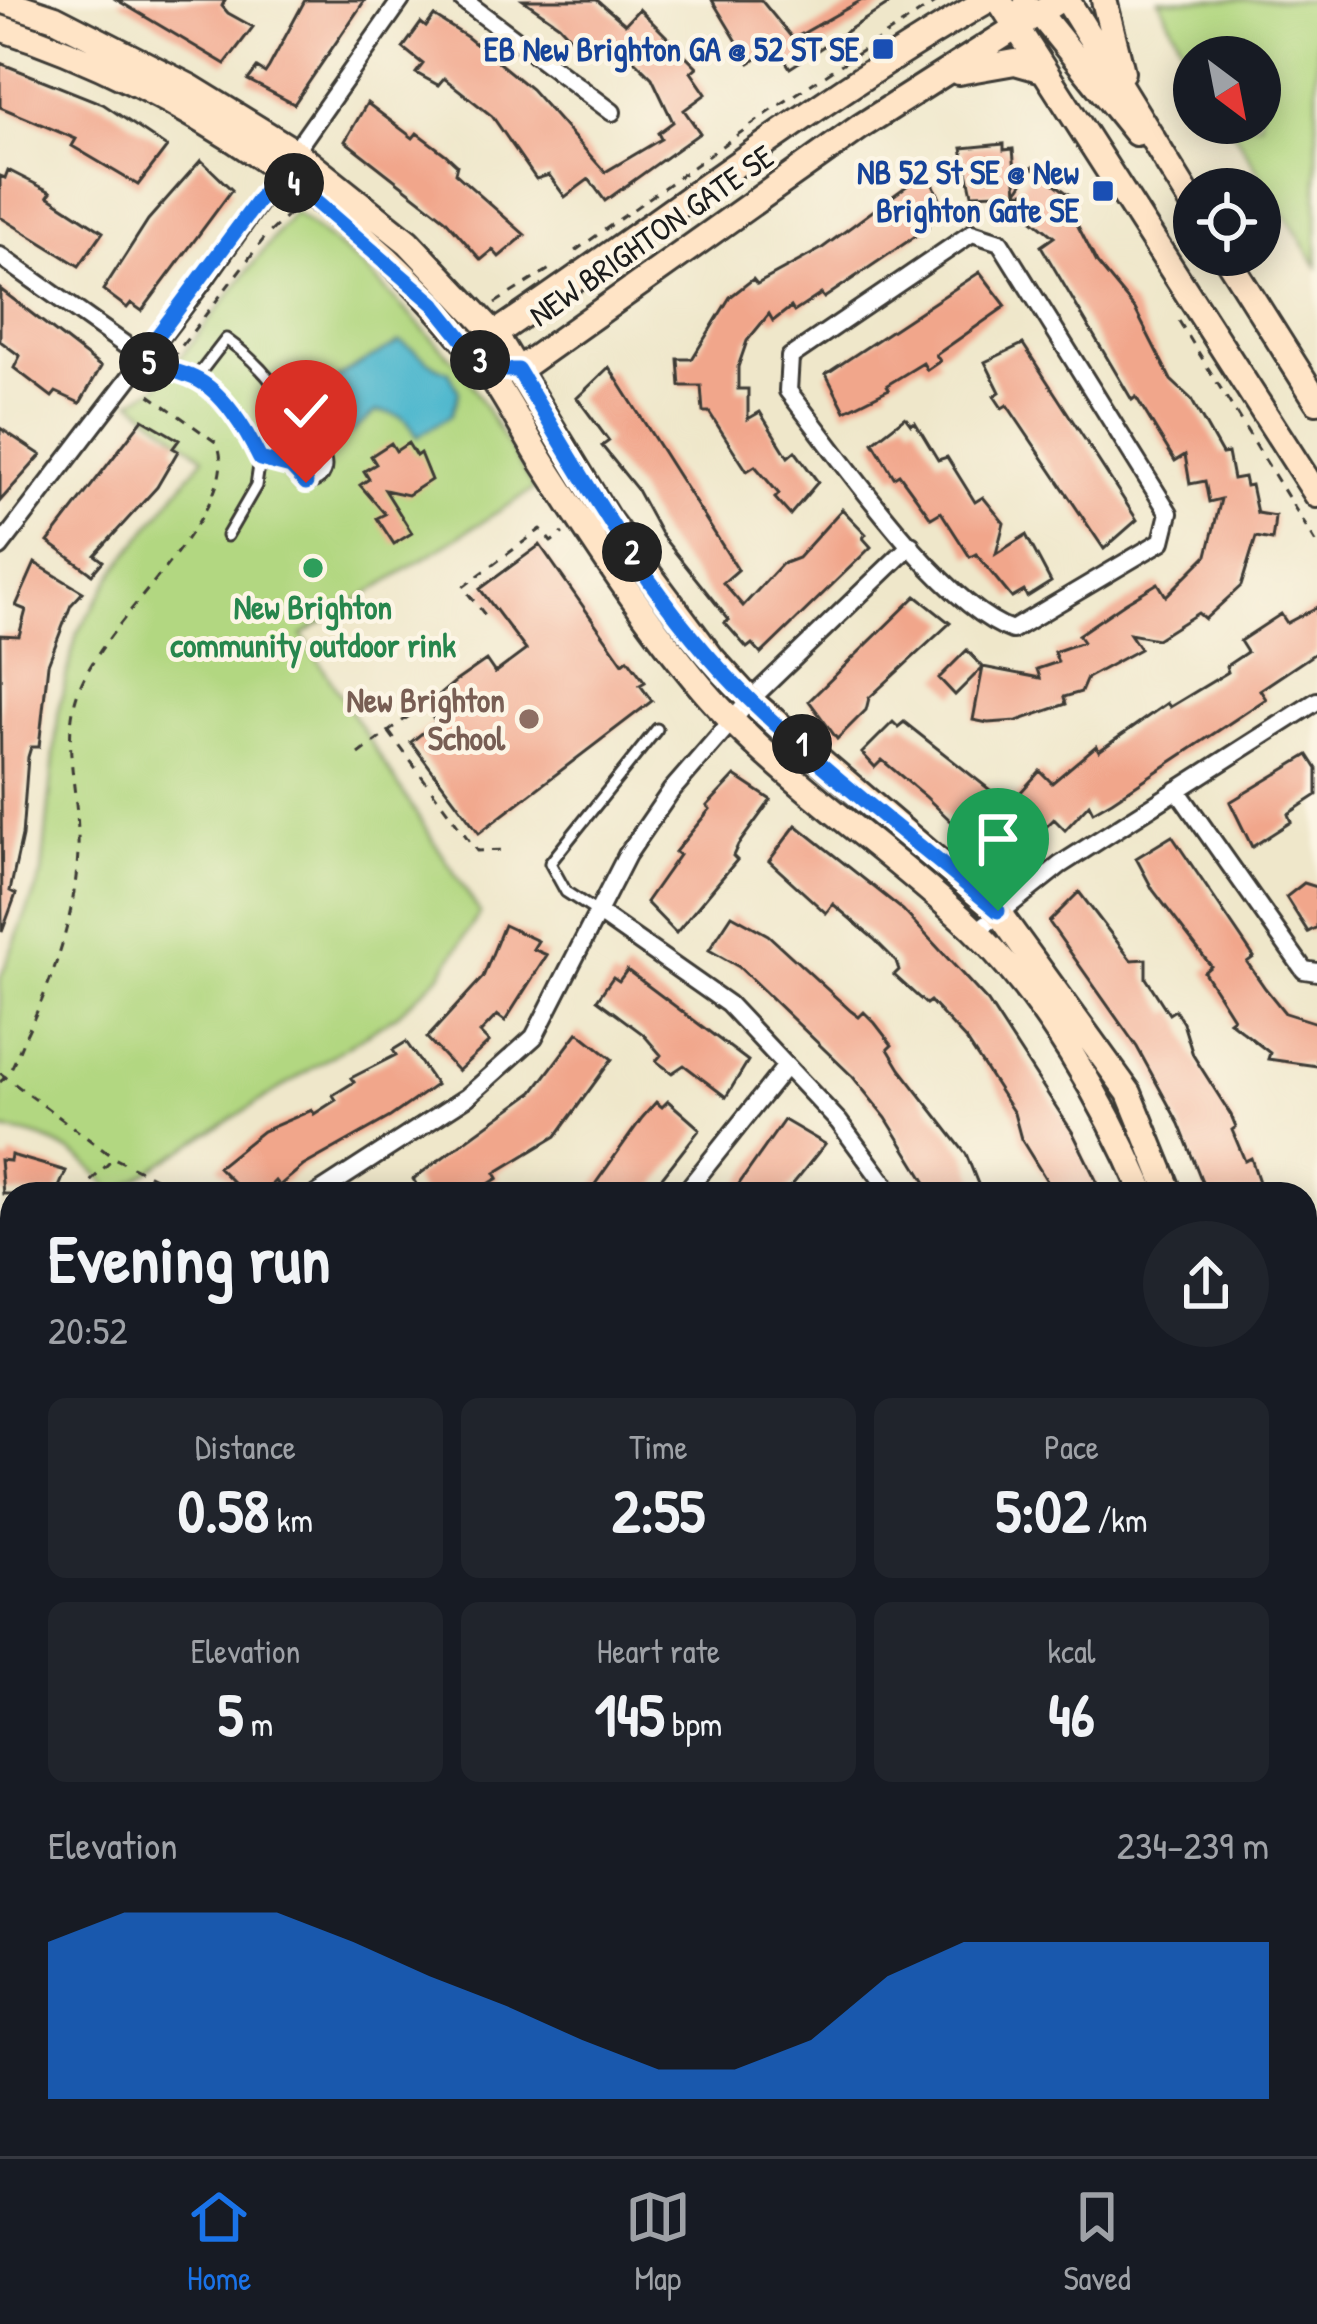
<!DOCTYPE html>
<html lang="en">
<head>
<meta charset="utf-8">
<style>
  :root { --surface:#171b24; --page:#20242c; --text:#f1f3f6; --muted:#9ea1a6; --line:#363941; --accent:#1a73e8 }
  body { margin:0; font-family:"Patrick Hand",sans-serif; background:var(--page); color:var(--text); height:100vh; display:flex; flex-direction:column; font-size:45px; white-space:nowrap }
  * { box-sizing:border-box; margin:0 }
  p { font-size:39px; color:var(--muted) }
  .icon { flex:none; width:66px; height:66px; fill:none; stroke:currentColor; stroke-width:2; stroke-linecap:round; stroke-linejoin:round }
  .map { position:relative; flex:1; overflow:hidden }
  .sheet { position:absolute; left:0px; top:1182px; width:1317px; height:975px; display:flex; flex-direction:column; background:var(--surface); border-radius:36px 36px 0 0; box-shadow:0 6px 30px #0003 }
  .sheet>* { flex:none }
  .needle { width:78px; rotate:148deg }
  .tools { position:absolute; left:1173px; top:36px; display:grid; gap:24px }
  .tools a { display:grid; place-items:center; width:108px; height:108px; border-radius:50%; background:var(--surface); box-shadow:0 6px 30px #0003; font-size:60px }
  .pin { position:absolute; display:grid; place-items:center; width:102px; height:102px; color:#fff; margin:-123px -51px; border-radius:50% 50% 50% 0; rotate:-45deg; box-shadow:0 0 12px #0007 }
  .pin .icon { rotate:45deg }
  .km { position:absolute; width:60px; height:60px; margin:-30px; border-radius:50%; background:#222; color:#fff; font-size:33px; line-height:60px; text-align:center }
  .round { display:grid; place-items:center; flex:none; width:126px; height:126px; border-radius:63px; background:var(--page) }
  .head { display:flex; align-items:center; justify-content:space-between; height:204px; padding:0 48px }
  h1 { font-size:66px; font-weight:700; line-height:90px }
  .figures { display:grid; grid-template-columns:repeat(3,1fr); gap:18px; height:204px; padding:12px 48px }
  .figures div { display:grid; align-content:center; border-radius:18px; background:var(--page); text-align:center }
  .figures b { font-size:60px; font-weight:700 }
  .figures small { font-size:33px; font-weight:400 }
  .figures p { font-size:33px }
  .chart { height:336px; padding:24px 48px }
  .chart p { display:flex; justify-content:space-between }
  .chart svg { width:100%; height:216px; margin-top:12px; fill:var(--accent); opacity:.7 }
  .menu { display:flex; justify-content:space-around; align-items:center; height:168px; border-top:3px solid var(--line); background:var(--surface); font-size:33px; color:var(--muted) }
  .menu a { display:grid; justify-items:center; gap:6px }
  .menu .current { color:var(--accent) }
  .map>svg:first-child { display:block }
  .green { fill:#b2d781; stroke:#677a4e; stroke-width:3 }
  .water { fill:#50b8ce; stroke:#366a75; stroke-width:3 }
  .building { fill:#f1a68b }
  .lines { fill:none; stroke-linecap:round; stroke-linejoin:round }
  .lane-casing { stroke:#3c3a36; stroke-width:15 }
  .street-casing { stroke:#3c3a36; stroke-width:22 }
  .secondary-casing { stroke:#3c3a36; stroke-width:30 }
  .path { stroke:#3c3a36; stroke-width:3; stroke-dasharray:9 9; stroke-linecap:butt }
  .lane { stroke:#fff; stroke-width:9 }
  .street { stroke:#fff; stroke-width:16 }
  .secondary { stroke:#ffe4c6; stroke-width:24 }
  .route-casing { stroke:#fff; stroke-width:24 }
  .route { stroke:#1a73e8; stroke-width:15 }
  .transit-dot { fill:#1a4fb4; stroke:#fcf5e5; stroke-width:4.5 }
  .leisure-dot { fill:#2e9e5b; stroke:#fcf5e5; stroke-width:4.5 }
  .education-dot { fill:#8d6e63; stroke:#fcf5e5; stroke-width:4.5 }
  .labels { text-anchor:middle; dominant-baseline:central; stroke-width:9; stroke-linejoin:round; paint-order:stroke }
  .transit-label { font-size:33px; font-weight:bold; fill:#164399; stroke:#fcf5e5; text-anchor:end }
  .street-label { font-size:33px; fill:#1c1c1c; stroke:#fcf5e5 }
  .leisure-label { font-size:33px; font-weight:bold; fill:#27864d; stroke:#fcf5e5 }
  .education-label { font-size:33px; font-weight:bold; fill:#785e54; stroke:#fcf5e5; text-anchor:end }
</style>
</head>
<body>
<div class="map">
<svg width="1317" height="2156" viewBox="0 0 1317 2156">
  <rect width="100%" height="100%" fill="#fcf5e5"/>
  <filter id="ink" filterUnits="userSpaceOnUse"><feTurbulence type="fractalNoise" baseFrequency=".00833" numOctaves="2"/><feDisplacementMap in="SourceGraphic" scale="24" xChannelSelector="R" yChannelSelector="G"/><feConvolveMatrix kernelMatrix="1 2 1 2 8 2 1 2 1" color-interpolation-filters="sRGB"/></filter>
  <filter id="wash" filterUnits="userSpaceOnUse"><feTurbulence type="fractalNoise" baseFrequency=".004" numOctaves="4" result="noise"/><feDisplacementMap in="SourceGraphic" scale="48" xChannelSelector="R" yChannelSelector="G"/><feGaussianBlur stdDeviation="2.7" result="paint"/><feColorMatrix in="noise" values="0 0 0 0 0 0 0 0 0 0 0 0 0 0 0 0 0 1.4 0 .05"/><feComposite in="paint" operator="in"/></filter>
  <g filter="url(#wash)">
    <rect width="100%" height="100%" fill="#efe7ca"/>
    <path class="green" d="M1159,0H1317V266L1228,123H1260V57H1194V69Z
      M294,212L364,268L462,369L534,489L302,635L480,913L441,974L398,1014L113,1194C89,1154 44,1133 0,1130V979L42,874L59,707L77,633L118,567L204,457L132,401L157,387Z"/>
    <path class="water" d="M399,342C417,348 426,364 449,372L459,392L451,415L417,437C409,418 396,412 376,412L346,437L326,390C344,368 374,359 399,342Z"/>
    <g id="blocks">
      <path class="building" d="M117,0H225L222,6L228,13L253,27L225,64Z
        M305,0H365L294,104L248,80L257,68L265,73L269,67Z
        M523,0H597L625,24L639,9L697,67L691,72L706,94L684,110L700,133L605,201L589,179L565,197L549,175L536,179L492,116L444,78L438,85L416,73L423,64L403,48L421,23L426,27L434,16L467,37L531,89L605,172L661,139L658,133L673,122L652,78L627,53L618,62L595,41L585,53L559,25Z
        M712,0H761L793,39L862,0H895L790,68L776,46L750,63Z
        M0,63L103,104L167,147L138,185L72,146L76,139L0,107Z
        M367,103L413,138L417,133L445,154L457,165L455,173L525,235L499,257L493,250L481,260L445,219L345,141Z
        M1004,144V150L1013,149L1017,192L1033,167L1076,200L1069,209L1097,263L1135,309L1171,380L1191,399L1222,454L1228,453L1233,479L1244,477L1246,486L1251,485L1257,513L1275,516L1274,526L1272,540L1256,537L1241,586L1205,619L1198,613L1157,639L1130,634L1140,649L1087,678L1081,692L1064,697L1066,704L1017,721L988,723L973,720L983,667L1040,678L1037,669L1058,662L1054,652L1083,642L1078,635L1125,603L1158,583L1166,596L1207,555L1221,499L1209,502L1205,481L1190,484L1185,455L1175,461L1136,397L1132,400L1041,246L1054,237L1015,206L1024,192L972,194L962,148Z
        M201,160L232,190L142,311L131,303L127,308L103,290L148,220Z
        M8,170L51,192L48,196L103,232L79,266L0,217V176L5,178Z
        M927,171L945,209L925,220L929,227L824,298L821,294L794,312L791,307L773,321L769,314L747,341L738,367V389H748V419L760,412L788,457L795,451L818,482L790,515L775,498L779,494L755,466L747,471L709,412H703L701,386H680L678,359H692L730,297L753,279L757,284L821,249Z
        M980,272L1006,306L936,355L940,361L927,370L923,363L887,385L889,389L845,411L826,374Z
        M0,289L101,367L80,403L56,392L52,397L14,368L20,356L0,341Z
        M1023,344L1137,520L1104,549L1007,405L1002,408L994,396L1000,392L985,362Z
        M609,367L738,570L723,583L743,606L782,564L798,558L842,509L866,534L863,538L871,547L761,654L752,644L747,648L725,623L729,620L662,536L636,488L602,446L609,441L577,398Z
        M905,417L911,425L915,422L938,460L947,457L975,502L983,497L1004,523L996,554L1026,535L1051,582L1027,597L1024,591L1012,598L976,554L970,557L941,512L931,518L899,474L894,477L873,442Z
        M143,419L179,440L173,448L178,451L157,487L95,555L103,561L92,574L48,542Z
        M0,428L41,455L0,501Z
        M391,443L396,451L408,443L416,456L420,453L431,480L408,495L385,490L412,533L394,544L377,518L385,514L360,485L369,479L364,471L376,464L371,456Z
        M540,545L623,663L628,659L645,682L640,685L652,701L479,833L411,742L436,722L431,715L439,709L433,700L456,681L486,660L495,673L526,650L480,589Z
        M35,563L83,592L71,605L48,664L39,747H31L28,757L22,836L10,891L16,894L2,932L0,635L19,636L26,610L16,606Z
        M916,596L950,623L869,698L866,710L837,739L809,701Z
        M1317,607V652L1260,690L1266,699L1112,801L1093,812L1089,804L1065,830L1054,819L1035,838L1044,847L1022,868L1018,863L1006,874L925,796L882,760L875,767L862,753L893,722L898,727L904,722L1009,805L1040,771L1052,783L1096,746L1099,751L1167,703L1170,707L1228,672L1226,666L1247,652L1240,641L1281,614L1287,623Z
        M967,650L983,667L955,695L939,678Z
        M1308,755L1317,769V795L1288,814L1291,822L1252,847L1230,802Z
        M735,776L771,800L738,845L733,856L737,860L676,933L646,902L679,855L675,852L710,809L707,806Z
        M796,825L903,910L988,1002L1073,1133L1098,1184L1088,1194H1055L1021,1139L1014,1113L967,1041L930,1001L926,1004L894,975L899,970L896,961L874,939L833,904L826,913L769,861Z
        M1172,836L1254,957L1247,962L1265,988L1285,1013L1317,1023V1066L1268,1059L1270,1053L1229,1021L1233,1018L1204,972L1211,966L1153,890L1136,858Z
        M1304,883L1317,887V927L1308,932L1286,897Z
        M1079,892L1131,960L1146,959V978L1169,1014L1175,1010L1183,1023L1193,1055L1231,1115L1236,1127L1232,1130L1245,1161L1251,1158L1263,1194H1207L1179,1124L1137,1047L1049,922Z
        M732,915L768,935L851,1011L859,1017L864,1012L875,1023L892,1045L888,1049L900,1069L966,1154L982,1194H933L886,1118L853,1077L739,967L709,950Z
        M504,925L538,941L533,949L547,955L505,1021L497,1015L480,1033L489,1042L458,1071L427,1038L483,977Z
        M627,970L748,1061L726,1097L684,1065L672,1073L656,1061L661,1055L643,1034L597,1000L613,977L619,981Z
        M578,1032L612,1059L556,1136L495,1173L498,1178L487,1185L467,1194H422L413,1179L533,1092Z
        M406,1042L436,1085L390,1117L303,1166L279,1186L275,1181L262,1194L247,1186L241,1190L218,1167L263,1131L312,1110L314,1114L336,1100L333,1095L354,1082L351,1078L396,1055L393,1050Z
        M668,1101L700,1129L649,1194H588L642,1118L656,1102L662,1107Z
        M784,1120L825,1144L785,1194H732Z
        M11,1155L66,1171L56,1194H3L0,1160L10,1161Z"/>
    </g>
  </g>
  <g filter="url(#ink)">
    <use href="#blocks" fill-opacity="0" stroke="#3c3a36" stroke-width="3"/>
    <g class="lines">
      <defs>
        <path id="lane" d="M143,358L163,372L196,378L226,339C265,367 293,402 305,449
          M196,378L237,420L260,459L291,467
          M292 466a17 17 0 1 1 34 0a17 17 0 1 1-34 0Z
          M227,536L256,486L260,459
          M600,914L566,892L550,863L657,729"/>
        <path id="street" d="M463,0L612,112
          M972,233L1000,242L1169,513L1162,541L1012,630C940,605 838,454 788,391L790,357Z
          M0,256L142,357
          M0,547L206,278L401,0
          M1177,790L1304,970L1317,972
          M600,914L728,1004L839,1122L892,1194
          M976,932L1060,865L1317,701
          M317,1194L467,1097L534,1037L627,855L671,791L750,700L911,545
          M684,1194L786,1066
          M0,1254L12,1256
          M1305,1472L1317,1469
          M0,1551L12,1536
          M0,1840L12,1848
          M729,2145L731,2156"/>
        <path id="secondary" d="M0,0L55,18L190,87L294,151L408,242L495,334L607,518L712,658L750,700L998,912L1129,1093L1170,1194
          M999,0L1317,495
          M1067,0L1194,206
          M1104,0L1122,72
          M1025,7L1039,13L1136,133
          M0,28C177,84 373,216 484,366C507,397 524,433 545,466C594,542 644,619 702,688C780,780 886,846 973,929C1045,998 1105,1103 1144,1194
          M958,72L1015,62L1043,70
          M1225,255L1317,401
          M492,350L495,334C660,223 816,99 988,0
          M501,370H518L860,127L1059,0
          M1305,1601L1317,1637
          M1305,1687L1317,1723
          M0,2112L12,2121
          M1305,2120L1317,2116
          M48,2145L64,2156
          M0,2147L13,2156
          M1187,2156L1224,2145
          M1306,2156L1317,2153"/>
      </defs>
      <use href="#lane" class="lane-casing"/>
      <use href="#street" class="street-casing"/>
      <use href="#secondary" class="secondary-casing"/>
      <path class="path" d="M575,251L775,108L939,0
        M495,303L553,267
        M1179,321L1317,544
        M171,360L266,236L294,210
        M485,615L463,587L541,529L551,542L563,533
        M389,732L477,851L506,850
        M359,754L421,707
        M0,1073L114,1158L187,1194
        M0,1082C14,1071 18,1050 26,1035C56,973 80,904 78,833C77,788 63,742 76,698C98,621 246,511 217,443L144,391
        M78,1194L114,1158"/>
      <use href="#lane" class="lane"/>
      <use href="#street" class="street"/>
      <use href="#secondary" class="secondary"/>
    </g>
  </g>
  <g class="lines" filter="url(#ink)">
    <defs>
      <path id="route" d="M306,483L291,467L260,459C247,432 223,391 194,378C175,369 160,370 142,357L280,171L434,304L487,370H518C586,483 653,605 748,698C826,774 916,841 998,911"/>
    </defs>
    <use href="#route" class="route-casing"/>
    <use href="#route" class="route"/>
  </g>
  <g class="transit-dot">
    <rect x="871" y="37" width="24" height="24" rx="6"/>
    <rect x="1091" y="179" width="24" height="24" rx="6"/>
  </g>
  <circle class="leisure-dot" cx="313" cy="568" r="12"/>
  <circle class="education-dot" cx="529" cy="719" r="12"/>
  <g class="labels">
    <g class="transit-label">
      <text x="859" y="49">EB New Brighton GA @ 52 ST SE</text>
      <text x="1079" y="172">NB 52 St SE @ New<tspan x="1079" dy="38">Brighton Gate SE</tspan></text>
    </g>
    <g class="street-label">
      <text transform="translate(651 235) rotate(-35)">NEW BRIGHTON GATE SE</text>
    </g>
    <g class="leisure-label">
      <text x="313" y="607">New Brighton<tspan x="313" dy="38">community outdoor rink</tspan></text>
    </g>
    <g class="education-label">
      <text x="505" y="700">New Brighton<tspan x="505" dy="38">School</tspan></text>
    </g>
  </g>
</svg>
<div class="tools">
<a><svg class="needle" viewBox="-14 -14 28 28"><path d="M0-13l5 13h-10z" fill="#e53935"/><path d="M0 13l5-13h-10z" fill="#9ea1a6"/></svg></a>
<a><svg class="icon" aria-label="locate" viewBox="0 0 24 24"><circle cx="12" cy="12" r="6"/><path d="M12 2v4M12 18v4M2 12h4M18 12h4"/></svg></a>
</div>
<div class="pin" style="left:998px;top:911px;background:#1e9e55"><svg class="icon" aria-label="arrive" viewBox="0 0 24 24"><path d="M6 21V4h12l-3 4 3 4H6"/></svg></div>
<div class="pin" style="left:306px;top:483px;background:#d93025"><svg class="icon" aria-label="check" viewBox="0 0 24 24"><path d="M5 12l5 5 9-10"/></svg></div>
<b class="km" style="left:802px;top:744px">1</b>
<b class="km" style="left:632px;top:552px">2</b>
<b class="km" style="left:480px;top:360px">3</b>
<b class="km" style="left:294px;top:183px">4</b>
<b class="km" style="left:149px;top:362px">5</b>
<section class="sheet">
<div class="head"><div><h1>Evening run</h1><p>20:52</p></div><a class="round"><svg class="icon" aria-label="share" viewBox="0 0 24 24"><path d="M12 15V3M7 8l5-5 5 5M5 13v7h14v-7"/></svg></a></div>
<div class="figures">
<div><p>Distance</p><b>0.58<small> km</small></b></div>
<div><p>Time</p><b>2:55</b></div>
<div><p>Pace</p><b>5:02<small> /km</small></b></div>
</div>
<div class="figures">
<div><p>Elevation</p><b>5<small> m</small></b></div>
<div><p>Heart rate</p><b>145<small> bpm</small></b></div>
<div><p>kcal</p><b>46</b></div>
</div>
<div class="chart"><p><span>Elevation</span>234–239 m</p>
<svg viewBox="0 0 160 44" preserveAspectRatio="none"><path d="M0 44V12L10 6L20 6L30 6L40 12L50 19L60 25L70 32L80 38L90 38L100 32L110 19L120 12L130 12L140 12L150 12L160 12V44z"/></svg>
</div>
</section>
</div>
<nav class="menu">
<a class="current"><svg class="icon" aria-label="home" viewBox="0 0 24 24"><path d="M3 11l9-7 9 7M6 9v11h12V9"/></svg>Home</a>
<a><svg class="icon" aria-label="map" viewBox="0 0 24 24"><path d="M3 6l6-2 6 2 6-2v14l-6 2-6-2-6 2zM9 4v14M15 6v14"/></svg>Map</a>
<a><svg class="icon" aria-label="saved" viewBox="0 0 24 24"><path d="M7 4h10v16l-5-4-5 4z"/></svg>Saved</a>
</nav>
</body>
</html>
